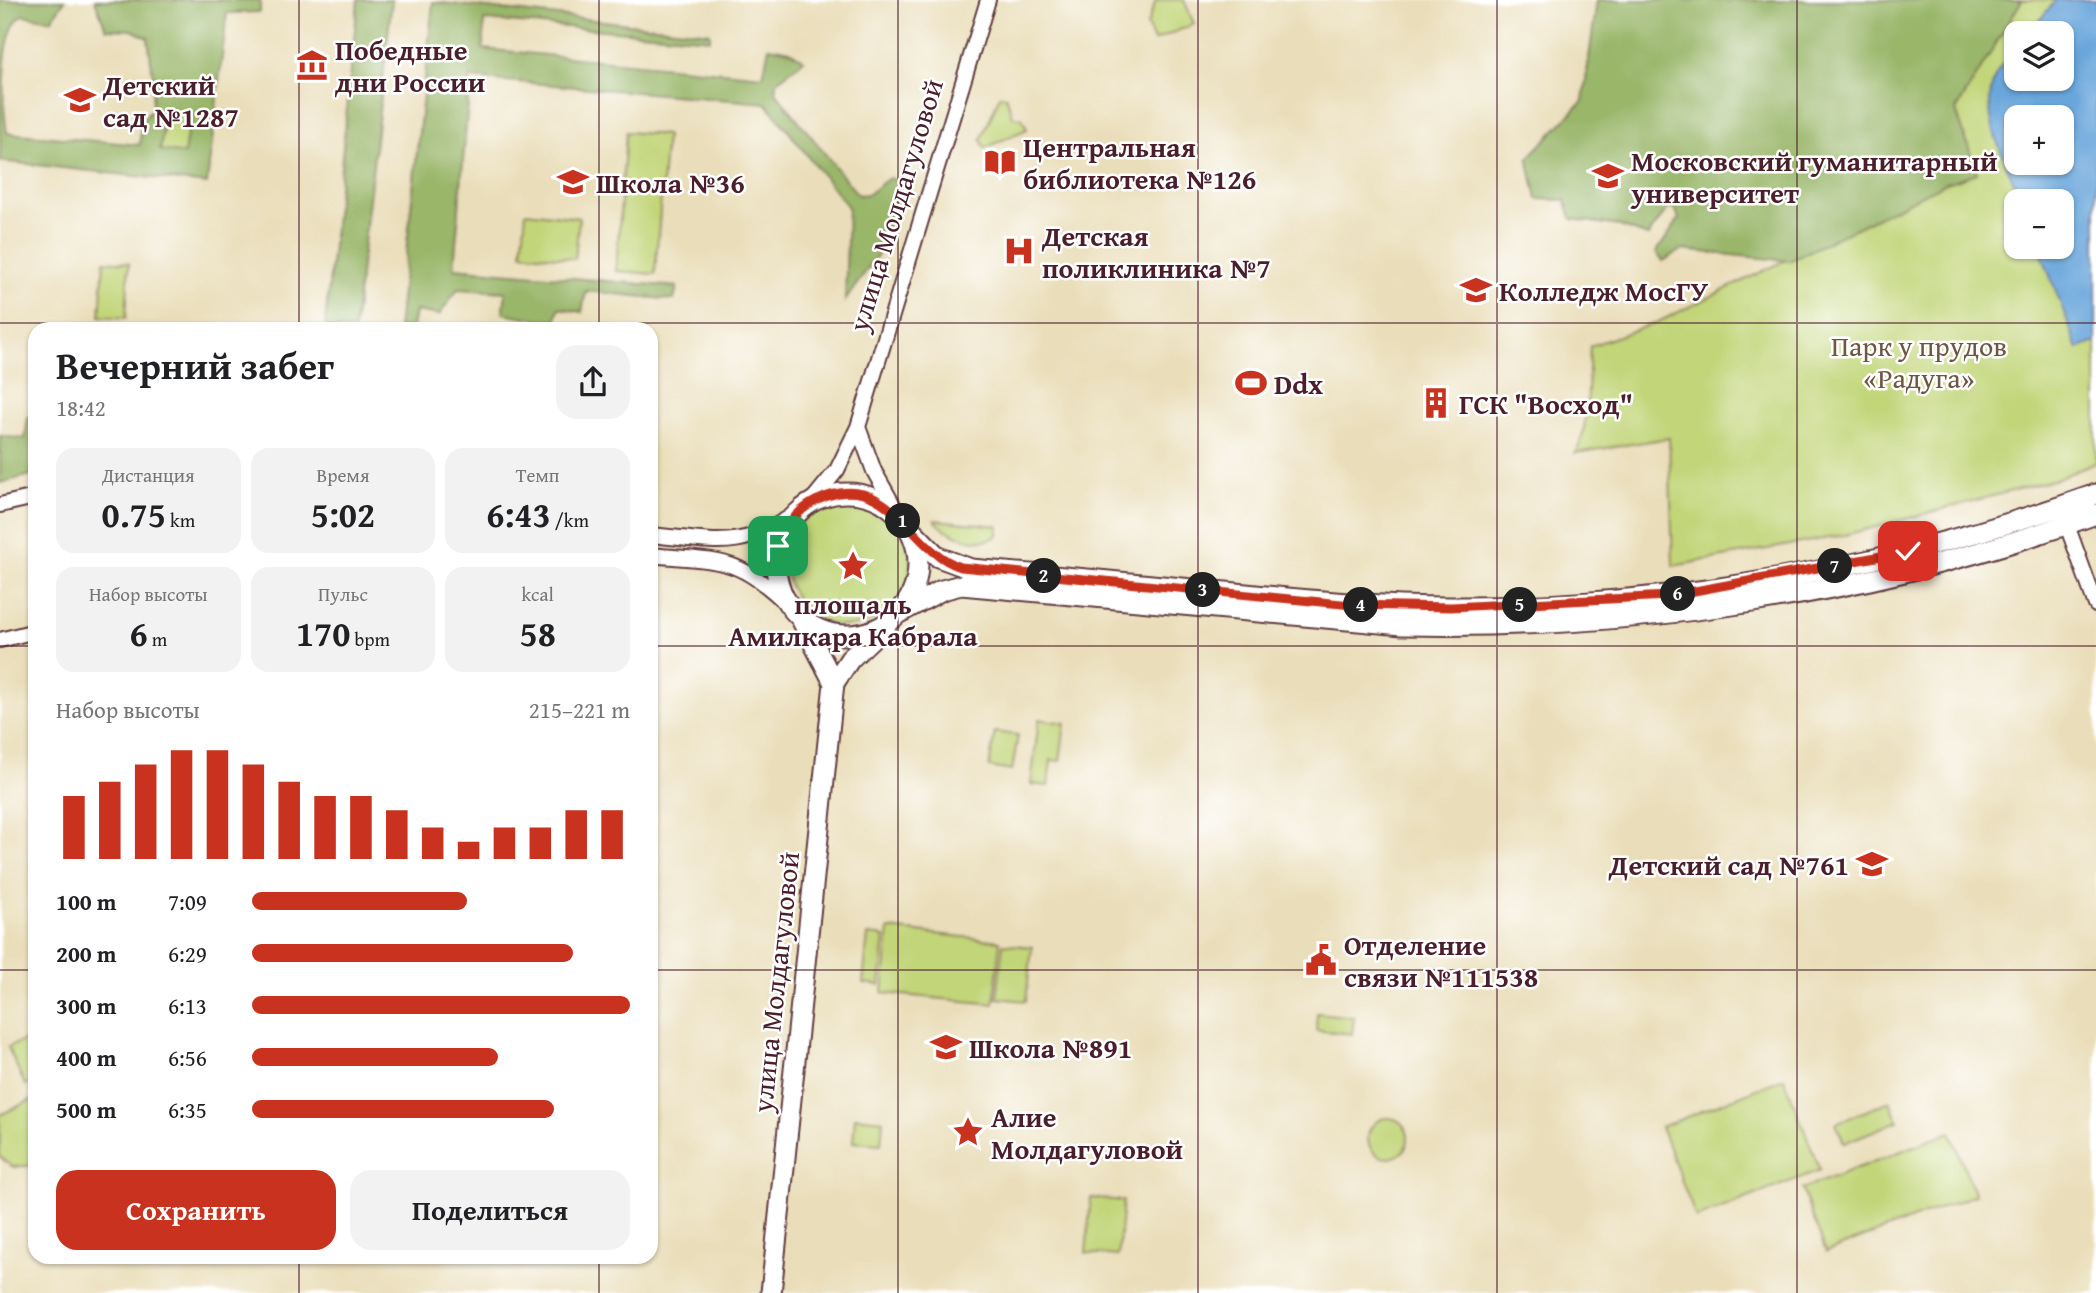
<!DOCTYPE html>
<html lang="ru">
<head>
<meta charset="utf-8">
<style>
  :root { --surface:#fff; --page:#f2f2f2; --text:#202124; --muted:#757577; --accent:#c8321e }
  body { margin:0; font-family:"Gentium Book Plus",serif; background:var(--page); color:var(--text); height:100vh; display:flex; flex-direction:column; font-size:26px; white-space:nowrap }
  * { box-sizing:border-box; margin:0 }
  p { font-size:23px; color:var(--muted) }
  .icon { flex:none; width:38px; height:38px; fill:none; stroke:currentColor; stroke-width:2; stroke-linecap:round; stroke-linejoin:round }
  .map { position:relative; flex:1; overflow:hidden }
  .drawer { position:absolute; left:28px; top:322px; width:630px; height:942px; display:flex; flex-direction:column; background:var(--surface); border-radius:21px; box-shadow:0 2px 5px #0004 }
  .drawer>* { flex:none }
  .tools { position:absolute; left:2004px; top:21px; display:grid; gap:14px }
  .tools a { display:grid; place-items:center; width:70px; height:70px; border-radius:14px; background:var(--surface); box-shadow:0 2px 5px #0004; font-size:35px }
  .pin { position:absolute; display:grid; place-items:center; width:60px; height:60px; color:#fff; margin:-30px; border-radius:14px; box-shadow:0 4px 10px #0006 }
  .km { position:absolute; width:35px; height:35px; margin:-18px; border-radius:50%; background:#222; color:#fff; font-size:19px; line-height:35px; text-align:center }
  .round { display:grid; place-items:center; flex:none; width:74px; height:74px; border-radius:21px; background:var(--page) }
  .headline { display:flex; align-items:center; justify-content:space-between; height:119px; padding:0 28px }
  h1 { font-size:38px; font-weight:800; line-height:52px }
  .stats { display:grid; grid-template-columns:repeat(3,1fr); gap:10px; height:119px; padding:7px 28px }
  .stats div { display:grid; align-content:center; border-radius:18px; background:var(--page); text-align:center }
  .stats b { font-size:35px; font-weight:800 }
  .stats small { font-size:19px; font-weight:400 }
  .stats p { font-size:19px }
  .chart { height:196px; padding:14px 28px }
  .chart p { display:flex; justify-content:space-between }
  .chart svg { width:100%; height:126px; margin-top:7px; stroke:var(--accent); stroke-width:6 }
  .button { display:flex; gap:14px; margin-top:auto; padding:14px 28px }
  .button a { flex:1; height:80px; border-radius:21px; background:var(--accent); color:#fff; font-size:28px; font-weight:800; line-height:80px; text-align:center }
  .button a+a { background:var(--page); color:var(--text) }
  ul { padding:0 28px; list-style:none; font-size:23px }
  li { display:grid; grid-template-columns:112px 84px 1fr; align-items:center; height:52px }
  li i { height:18px; border-radius:9px; background:var(--accent) }
  .map>svg:first-child { display:block }
  .green { fill:#c2d579; stroke:#867a52; stroke-width:2; fill-rule:evenodd }
  .forest { fill:#99b669; stroke:#726a4a; stroke-width:2; fill-rule:evenodd }
  .water { fill:#69a6db; stroke:#5a6283; stroke-width:2; fill-rule:evenodd }
  .lines { fill:none; stroke-linecap:round; stroke-linejoin:round }
  .minor-casing { stroke:#623c40; stroke-width:18 }
  .major-casing { stroke:#623c40; stroke-width:23 }
  .minor { stroke:#fff; stroke-width:14 }
  .major { stroke:#fff; stroke-width:19 }
  .route-casing { stroke:#fff; stroke-width:14 }
  .route { stroke:#c8321e; stroke-width:9 }
  .grid { fill:none; stroke:#4a1f2b; stroke-width:2; stroke-opacity:0.55 }
  .labels { text-anchor:middle; dominant-baseline:central; stroke-width:5; stroke-linejoin:round; paint-order:stroke }
  .poi-label { font-size:28px; font-weight:bold; fill:#4a1f2b; stroke:#fff; text-anchor:start }
  .street-label { font-size:28px; fill:#4a1f2b; stroke:#fff }
  .park-label { font-size:28px; fill:#6e5642; stroke:#fff }
</style>
</head>
<body>
<div class="map">
<svg width="2096" height="1293" viewBox="0 0 2096 1293">
  <rect width="100%" height="100%" fill="#fff"/>
  <filter id="ink" filterUnits="userSpaceOnUse"><feTurbulence type="fractalNoise" baseFrequency=".0143" numOctaves="2"/><feDisplacementMap in="SourceGraphic" scale="14" xChannelSelector="R" yChannelSelector="G"/><feConvolveMatrix kernelMatrix="1 2 1 2 8 2 1 2 1" color-interpolation-filters="sRGB"/></filter>
  <filter id="wash" filterUnits="userSpaceOnUse"><feTurbulence type="fractalNoise" baseFrequency=".00686" numOctaves="4" result="noise"/><feDisplacementMap in="SourceGraphic" scale="28" xChannelSelector="R" yChannelSelector="G"/><feGaussianBlur stdDeviation="1.57" result="paint"/><feColorMatrix in="noise" values="0 0 0 0 0 0 0 0 0 0 0 0 0 0 0 0 0 1.4 0 .05"/><feComposite in="paint" operator="in"/></filter>
  <g filter="url(#wash)">
    <rect width="100%" height="100%" fill="#eadeba"/>
    <path class="green" d="M1156,0H1184L1194,24L1154,41L1147,25Z
      M2022,0H2096V463L2053,480L1845,535L1673,566L1669,438L1575,453C1590,433 1588,372 1590,346L1658,322L1946,183L1977,173L1956,110ZM2016,33H2062V79H2016ZM2016,117H2062V163H2016ZM2016,201H2062V247H2016Z
      M1000,95L1006,96L1013,117L1022,118L1027,129L985,148L981,140Z
      M166,109L190,113L185,154L160,151Z
      M626,132L666,135L655,274L616,271Z
      M526,212L579,218L575,259L522,253Z
      M104,261L129,263L126,318L100,316Z
      M786 564a62 62 0 1 1 124 0a62 62 0 1 1-124 0Z
      M935,520L999,526L998,535C984,548 945,535 935,520Z
      M1039,719L1065,723L1060,761L1051,760L1048,786L1031,784Z
      M995,732L1018,735L1012,771L989,767Z
      M889,929L1000,941L994,1004L883,993Z
      M868,935L885,937L880,985L863,983Z
      M1003,944L1032,947L1026,1001L997,998Z
      M1317,1013L1354,1017L1352,1034L1316,1030Z
      M35,1036V1081L25,1085L8,1047Z
      M1784,1078L1820,1170L1696,1218L1661,1127Z
      M35,1098V1165L13,1167L0,1157V1115Z
      M1890,1101L1898,1121L1844,1143L1836,1123Z
      M855,1117L883,1120L881,1144L853,1142Z
      M1368 1138a20 20 0 1 1 40 0a20 20 0 1 1-40 0Z
      M1951,1132L1975,1195L1826,1252L1802,1189Z
      M1091,1198L1123,1201L1118,1256L1086,1253Z"/>
    <path class="forest" d="M0,0H65L51,20L23,15C0,28 2,104 7,133L140,145L141,122L152,109L153,77L148,38L132,30L106,29L95,0H260V12L227,13L207,184L0,161ZM166,110L190,113L184,154L160,150Z
      M358,0H392L354,329H330L325,324Z
      M1597,0H1724L1729,3L1732,0H2022L1956,110L1977,173L1946,183L1790,261L1682,250L1663,261L1656,253L1679,219L1676,210L1668,208L1648,236L1620,226L1572,219L1565,200L1537,199L1528,158L1583,101Z
      M433,2L710,33V39L484,20L483,49L763,76L769,47L790,51L804,60L777,81L775,91L858,195L868,194L889,178L901,182L880,251L845,301L848,207L766,103L470,78L454,268L677,287L674,300L586,291L582,312L559,308L555,322L503,313L506,292L458,289L439,315L415,311L412,328H398Z
      M28,417L35,418V474L0,483V436L25,439Z"/>
    <path class="water" d="M2056,0H2096V342L2078,349L2039,247H2062V201H2022C2007,164 1977,115 1996,75C2000,66 2009,57 2016,49V79H2062V33H2029ZM2016,117H2062V163H2016Z"/>
  </g>
  <g filter="url(#ink)">
    <g class="lines">
      <defs>
        <path id="minor" d="M858,427L874,471L897,512
          M810,503L837,470L858,427L988,0
          M0,505L35,497
          M2064,517L2096,605
          M651,535C717,541 741,552 799,511
          M651,555C720,562 737,555 789,606
          M0,640L35,631"/>
        <path id="major" d="M776 564a71 71 0 1 1 142 0a71 71 0 1 1-142 0Z
          M903,521L938,557L971,569C1042,575 1112,581 1182,588C1272,596 1361,607 1451,607C1669,608 1891,568 2096,494
          M899,613L942,590L961,585L1402,625C1637,630 1875,595 2096,514
          M801,619L834,683
          M771,1293L834,683L850,659L887,624"/>
      </defs>
      <use href="#minor" class="minor-casing"/>
      <use href="#major" class="major-casing"/>
      <use href="#minor" class="minor"/>
      <use href="#major" class="major"/>
    </g>
  </g>
  <g class="lines" filter="url(#ink)">
    <defs>
      <path id="route" d="M778,546C788,522 800,506 825,497C892,472 909,551 961,567L1352,605L1451,607L1668,596L1908,551"/>
    </defs>
    <use href="#route" class="route-casing"/>
    <use href="#route" class="route"/>
  </g>
  <path class="grid" d="M299,0V329M599,0V329M898,0V1293M1198,0V1293M1497,0V1293M1797,0V1293M0,323H2096M0,646H35M651,646H2096M0,970H35M651,970H2096M299,1256V1293M599,1256V1293"/>
  <defs>
    <symbol id="museum-bare" viewBox="-9 -9 18 18"><path d="M0-6L6-3V-2H-6V-3ZM-5-1h2V3h-2ZM-1-1h2V3h-2ZM3-1h2V3H3ZM-6 4H6V6H-6Z" fill="#c8321e" stroke="#fff" stroke-width="2.5" paint-order="stroke"/></symbol>
    <symbol id="school-bare" viewBox="-9 -9 18 18"><path d="M0-5L7-2L0 1L-7-2ZM-4 1L0 2.5L4 1V4Q0 6-4 4Z" fill="#c8321e" stroke="#fff" stroke-width="2.5" paint-order="stroke"/></symbol>
    <symbol id="library-bare" viewBox="-9 -9 18 18"><path d="M-6-4Q-3-5.5-.7-3.5V5Q-3 3-6 4ZM6-4Q3-5.5 .7-3.5V5Q3 3 6 4Z" fill="#c8321e" stroke="#fff" stroke-width="2.5" paint-order="stroke"/></symbol>
    <symbol id="university-bare" viewBox="-9 -9 18 18"><path d="M0-5L7-2L0 1L-7-2ZM-4 1L0 2.5L4 1V4Q0 6-4 4Z" fill="#c8321e" stroke="#fff" stroke-width="2.5" paint-order="stroke"/></symbol>
    <symbol id="hospital-bare" viewBox="-9 -9 18 18"><path d="M-5-5h3v3.5h4V-5h3V5h-3V1.5h-4V5h-3Z" fill="#c8321e" stroke="#fff" stroke-width="2.5" paint-order="stroke"/></symbol>
    <symbol id="stadium-bare" viewBox="-9 -9 18 18"><path d="M0-5a6.5 5 0 1 0 0 10a6.5 5 0 1 0 0-10ZM-3.5-1.8h7v3.6h-7Z" fill="#c8321e" stroke="#fff" stroke-width="2.5" paint-order="stroke"/></symbol>
    <symbol id="building-bare" viewBox="-9 -9 18 18"><path d="M-4-6H4V6H1V3H-1V6H-4ZM-2.5-4.3h1.7v1.8h-1.7ZM.8-4.3h1.7v1.8H.8ZM-2.5-1h1.7V.8h-1.7ZM.8-1h1.7V.8H.8Z" fill="#c8321e" stroke="#fff" stroke-width="2.5" paint-order="stroke"/></symbol>
    <symbol id="sight-bare" viewBox="-9 -9 18 18"><path d="M0-6L1.8-2.2L6-1.7L2.9 1.2L3.7 5.4L0 3.3L-3.7 5.4L-2.9 1.2L-6-1.7L-1.8-2.2Z" fill="#c8321e" stroke="#fff" stroke-width="2.5" paint-order="stroke"/></symbol>
    <symbol id="civic-bare" viewBox="-9 -9 18 18"><path d="M-.6-6.5H3V-4.5H.6V-3L4-1V1h2V6H-6V1h2V-1L-.6-3ZM-1.2 2.5V6h2.4V2.5Z" fill="#c8321e" stroke="#fff" stroke-width="2.5" paint-order="stroke"/></symbol>
  </defs>
  <g fill-rule="evenodd">
    <use href="#museum-bare" x="290" y="43" width="44" height="44"/>
    <use href="#school-bare" x="58" y="78" width="44" height="44"/>
    <use href="#library-bare" x="978" y="140" width="44" height="44"/>
    <use href="#university-bare" x="1586" y="154" width="44" height="44"/>
    <use href="#school-bare" x="551" y="160" width="44" height="44"/>
    <use href="#hospital-bare" x="997" y="229" width="44" height="44"/>
    <use href="#university-bare" x="1454" y="268" width="44" height="44"/>
    <use href="#stadium-bare" x="1229" y="361" width="44" height="44"/>
    <use href="#building-bare" x="1414" y="381" width="44" height="44"/>
    <use href="#sight-bare" x="831" y="544" width="44" height="44"/>
    <use href="#school-bare" x="1850" y="842" width="44" height="44"/>
    <use href="#civic-bare" x="1299" y="938" width="44" height="44"/>
    <use href="#school-bare" x="924" y="1025" width="44" height="44"/>
    <use href="#sight-bare" x="946" y="1110" width="44" height="44"/>
  </g>
  <g class="labels">
    <g class="poi-label">
      <text x="335" y="49">Победные<tspan x="335" dy="32">дни России</tspan></text>
      <text x="103" y="84">Детский<tspan x="103" dy="32">сад №1287</tspan></text>
      <text x="1023" y="146">Центральная<tspan x="1023" dy="32">библиотека №126</tspan></text>
      <text x="1631" y="160">Московский гуманитарный<tspan x="1631" dy="32">университет</tspan></text>
      <text x="596" y="182">Школа №36</text>
      <text x="1042" y="235">Детская<tspan x="1042" dy="32">поликлиника №7</tspan></text>
      <text x="1499" y="290">Колледж МосГУ</text>
      <text x="1274" y="383">Ddx</text>
      <text x="1459" y="403">ГСК "Восход"</text>
      <text x="853" y="603" text-anchor="middle">площадь<tspan x="853" dy="32">Амилкара Кабрала</tspan></text>
      <text x="1849" y="864" text-anchor="end">Детский сад №761</text>
      <text x="1344" y="944">Отделение<tspan x="1344" dy="32">связи №111538</tspan></text>
      <text x="969" y="1047">Школа №891</text>
      <text x="991" y="1116">Алие<tspan x="991" dy="32">Молдагуловой</tspan></text>
    </g>
    <g class="street-label">
      <text transform="translate(895 205) rotate(-73)">улица Молдагуловой</text>
      <text transform="translate(775 982) rotate(-84)">улица Молдагуловой</text>
    </g>
    <g class="park-label">
      <text x="1919" y="345">Парк у прудов<tspan x="1919" dy="32">«Радуга»</tspan></text>
    </g>
  </g>
</svg>
<div class="tools">
<a><svg class="icon" aria-label="layers" viewBox="0 0 24 24"><path d="M12 4l9 5-9 5-9-5zM3 14l9 5 9-5"/></svg></a>
<a>+</a>
<a>−</a>
</div>
<div class="pin" style="left:778px;top:546px;background:#1e9e55"><svg class="icon" aria-label="arrive" viewBox="0 0 24 24"><path d="M6 21V4h12l-3 4 3 4H6"/></svg></div>
<div class="pin" style="left:1908px;top:551px;background:#d93025"><svg class="icon" aria-label="check" viewBox="0 0 24 24"><path d="M5 12l5 5 9-10"/></svg></div>
<b class="km" style="left:903px;top:521px">1</b>
<b class="km" style="left:1044px;top:576px">2</b>
<b class="km" style="left:1203px;top:590px">3</b>
<b class="km" style="left:1361px;top:605px">4</b>
<b class="km" style="left:1520px;top:605px">5</b>
<b class="km" style="left:1678px;top:594px">6</b>
<b class="km" style="left:1835px;top:566px">7</b>
<section class="drawer">
<div class="headline"><div><h1>Вечерний забег</h1><p>18:42</p></div><a class="round"><svg class="icon" aria-label="share" viewBox="0 0 24 24"><path d="M12 15V3M7 8l5-5 5 5M5 13v7h14v-7"/></svg></a></div>
<div class="stats">
<div><p>Дистанция</p><b>0.75<small> km</small></b></div>
<div><p>Время</p><b>5:02</b></div>
<div><p>Темп</p><b>6:43<small> /km</small></b></div>
</div>
<div class="stats">
<div><p>Набор высоты</p><b>6<small> m</small></b></div>
<div><p>Пульс</p><b>170<small> bpm</small></b></div>
<div><p>kcal</p><b>58</b></div>
</div>
<div class="chart"><p><span>Набор высоты</span>215–221 m</p>
<svg viewBox="0 0 160 44" preserveAspectRatio="none"><path d="M5 44V22M15 44V17M25 44V11M35 44V6M45 44V6M55 44V11M65 44V17M75 44V22M85 44V22M95 44V27M105 44V33M115 44V38M125 44V33M135 44V33M145 44V27M155 44V27"/></svg>
</div>
<ul>
<li><b>100 m</b>7:09<i style="width:57%"></i></li>
<li><b>200 m</b>6:29<i style="width:85%"></i></li>
<li><b>300 m</b>6:13<i style="width:100%"></i></li>
<li><b>400 m</b>6:56<i style="width:65%"></i></li>
<li><b>500 m</b>6:35<i style="width:80%"></i></li>
</ul>
<div class="button"><a>Сохранить</a><a>Поделиться</a></div>
</section>
</div>
</body>
</html>
